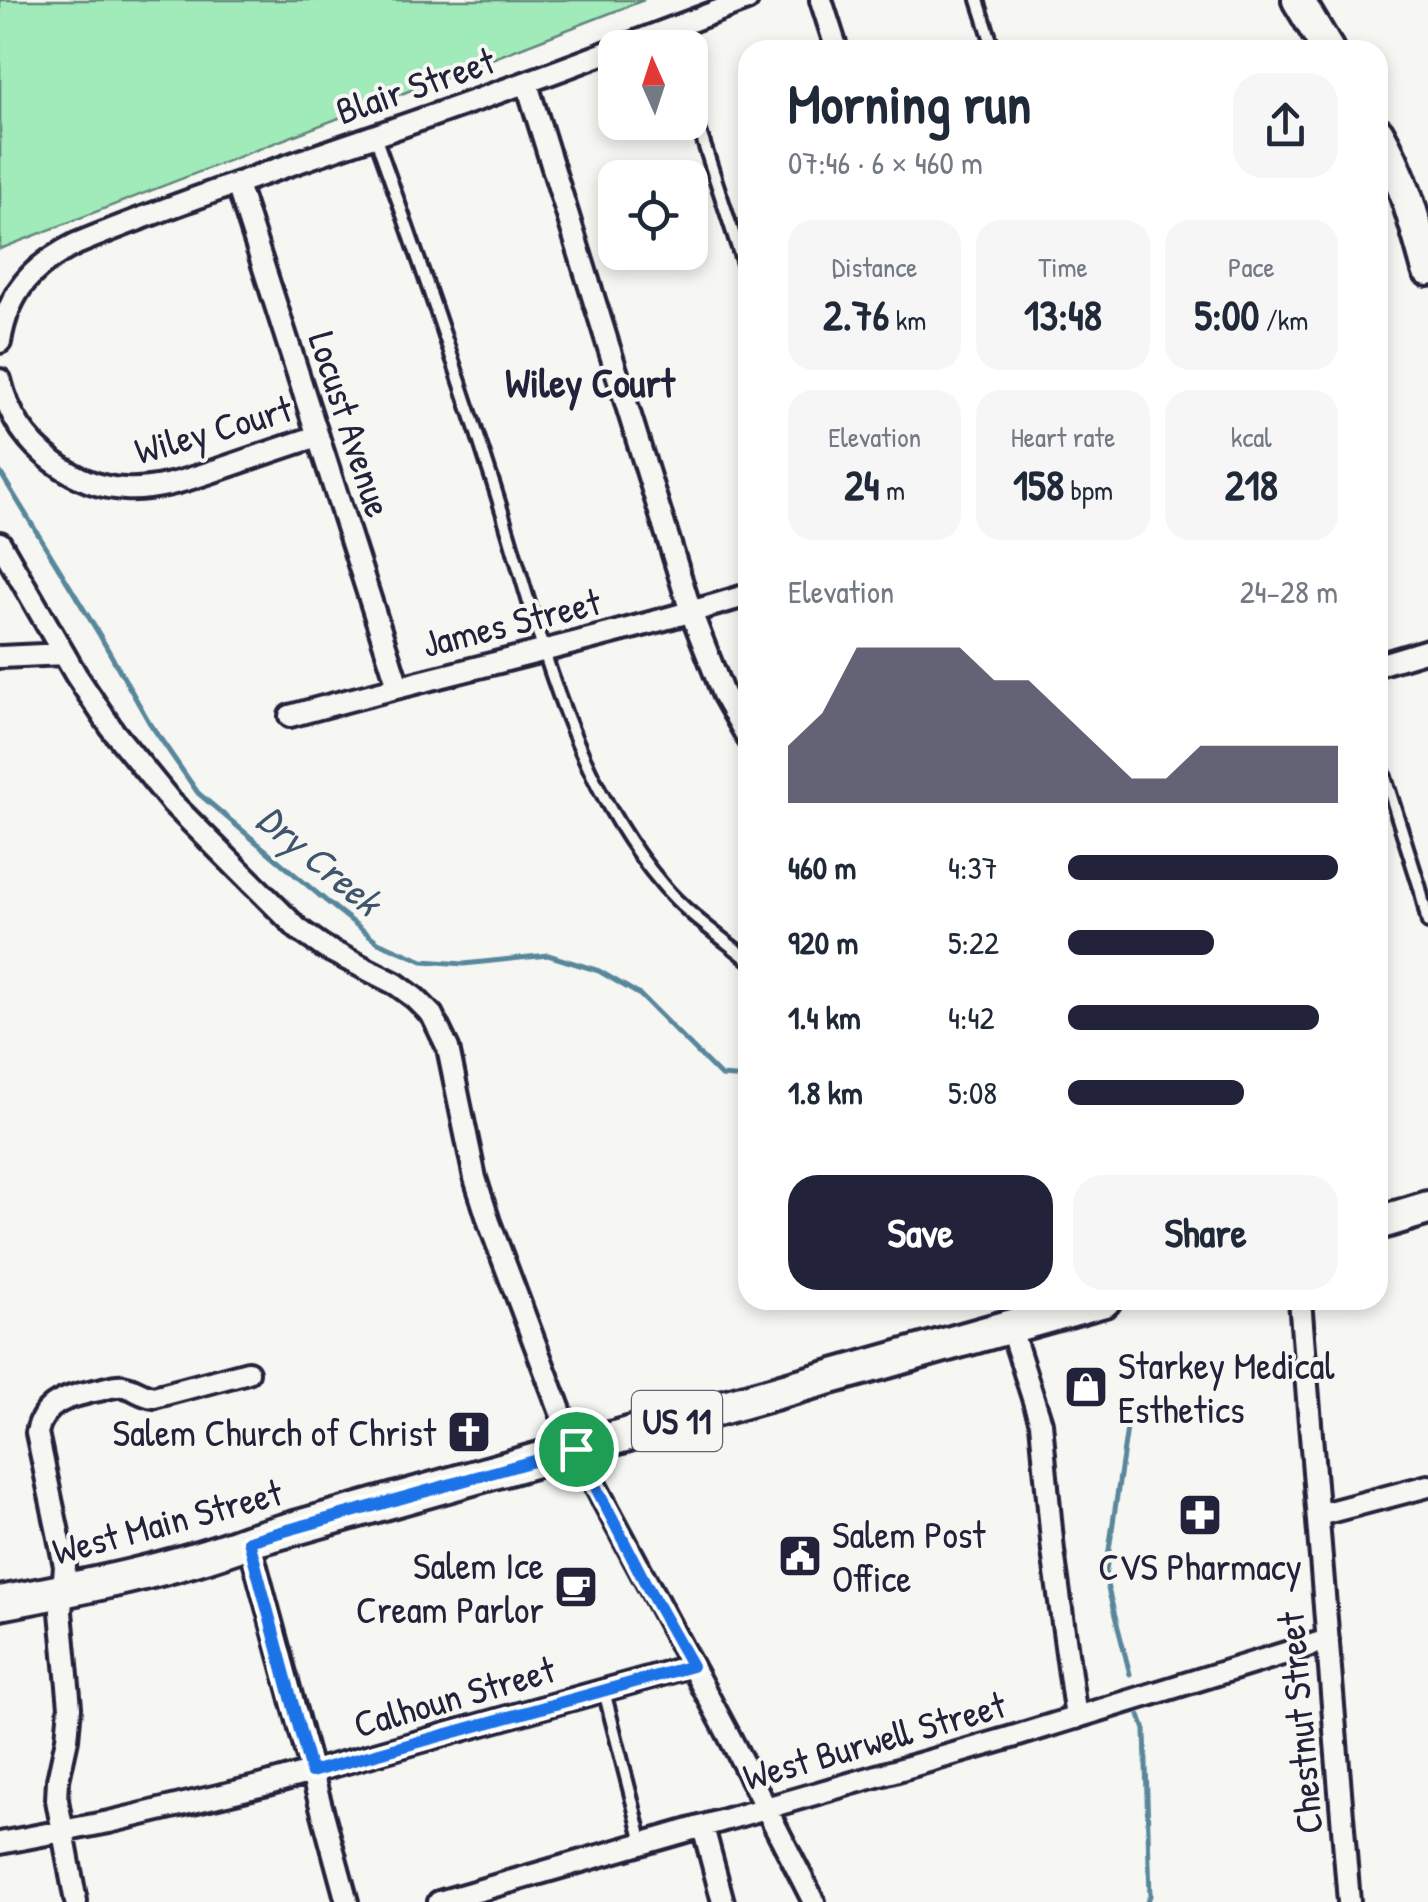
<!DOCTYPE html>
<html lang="en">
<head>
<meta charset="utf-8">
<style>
  :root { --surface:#fff; --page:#f6f6f7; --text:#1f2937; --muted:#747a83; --accent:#22223b }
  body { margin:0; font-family:"Patrick Hand",sans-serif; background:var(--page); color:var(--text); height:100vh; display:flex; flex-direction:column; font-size:38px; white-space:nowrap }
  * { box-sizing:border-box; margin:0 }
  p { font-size:32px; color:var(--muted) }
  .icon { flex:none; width:55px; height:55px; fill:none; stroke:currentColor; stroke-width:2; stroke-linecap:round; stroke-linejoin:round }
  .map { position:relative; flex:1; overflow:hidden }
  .sheet { position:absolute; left:738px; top:40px; width:650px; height:1270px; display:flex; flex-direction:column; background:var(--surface); border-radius:30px; box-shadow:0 5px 15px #0003 }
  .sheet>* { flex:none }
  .needle { width:65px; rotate:357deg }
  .fabs { position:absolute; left:598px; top:30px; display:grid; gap:20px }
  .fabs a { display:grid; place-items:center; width:110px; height:110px; border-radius:20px; background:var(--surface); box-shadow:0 5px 15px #0003; font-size:50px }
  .pin { position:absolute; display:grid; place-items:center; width:85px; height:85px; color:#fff; margin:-42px; border:5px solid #fff; border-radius:50%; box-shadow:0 2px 10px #0007 }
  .round { display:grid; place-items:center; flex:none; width:105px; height:105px; border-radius:30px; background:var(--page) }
  .overview { display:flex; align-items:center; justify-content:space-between; height:170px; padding:0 50px }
  h1 { font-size:55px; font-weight:700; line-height:75px }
  .metrics { display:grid; grid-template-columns:repeat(3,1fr); gap:15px; height:170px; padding:10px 50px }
  .metrics div { display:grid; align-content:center; border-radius:25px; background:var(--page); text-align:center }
  .metrics b { font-size:42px; font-weight:700 }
  .metrics small { font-size:28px; font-weight:400 }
  .metrics p { font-size:28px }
  .chart { height:280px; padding:20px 50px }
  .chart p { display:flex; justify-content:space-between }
  .chart svg { width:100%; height:180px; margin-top:10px; fill:var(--accent); opacity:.7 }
  .primary-button { display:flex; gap:20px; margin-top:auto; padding:20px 50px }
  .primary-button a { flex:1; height:115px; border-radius:30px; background:var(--accent); color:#fff; font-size:40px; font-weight:700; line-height:115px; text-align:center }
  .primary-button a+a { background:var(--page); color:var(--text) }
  ul { padding:0 50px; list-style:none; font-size:32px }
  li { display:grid; grid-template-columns:160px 120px 1fr; align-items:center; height:75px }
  li i { height:25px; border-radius:12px; background:var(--accent) }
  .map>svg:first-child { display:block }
  .green { fill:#a1ebba; stroke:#62867a; stroke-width:2.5 }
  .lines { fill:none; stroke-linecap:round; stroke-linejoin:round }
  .stream { stroke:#59879c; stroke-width:5 }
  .lane-casing { stroke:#22223b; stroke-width:18 }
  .street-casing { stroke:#22223b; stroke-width:28 }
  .secondary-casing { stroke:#22223b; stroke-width:38 }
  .primary-casing { stroke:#22223b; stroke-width:40 }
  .lane { stroke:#f6f6f2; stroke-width:10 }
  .street { stroke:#f6f6f2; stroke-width:20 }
  .secondary { stroke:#f6f6f2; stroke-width:30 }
  .primary { stroke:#f6f6f2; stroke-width:32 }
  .route-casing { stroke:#fff; stroke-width:20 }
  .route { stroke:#1a73e8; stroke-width:12 }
  .labels { text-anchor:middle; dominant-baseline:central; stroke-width:8; stroke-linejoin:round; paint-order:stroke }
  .shield { fill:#f6f6f2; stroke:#626272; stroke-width:2.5 }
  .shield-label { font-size:35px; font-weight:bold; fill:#22223b }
  .street-label { font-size:38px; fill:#22223b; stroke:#f6f6f2 }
  .poi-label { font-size:38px; fill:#22223b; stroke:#f6f6f2; text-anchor:start }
  .neighbourhood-label { font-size:40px; font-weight:bold; fill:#22223b; stroke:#f6f6f2 }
  .water-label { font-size:40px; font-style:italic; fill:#3e556c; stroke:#f6f6f2 }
</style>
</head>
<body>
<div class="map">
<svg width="1428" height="1902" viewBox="0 0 1428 1902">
  <rect width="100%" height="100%" fill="#f6f6f2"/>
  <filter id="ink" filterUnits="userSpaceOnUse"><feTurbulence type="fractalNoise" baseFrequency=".01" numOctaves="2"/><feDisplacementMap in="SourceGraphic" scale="20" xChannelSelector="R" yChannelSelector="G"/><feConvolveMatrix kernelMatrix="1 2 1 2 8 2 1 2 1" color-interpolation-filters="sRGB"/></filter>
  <g filter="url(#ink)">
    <path class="green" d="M0,0H644L0,249Z"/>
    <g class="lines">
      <path class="stream" d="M0,472L99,634L149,722L198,793L325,900L378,942L423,961L464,964L548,955L599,971L640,995L721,1076L748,1078
        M1127,1428L1105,1577L1130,1674
        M1140,1715L1145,1730L1150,1896L1147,1902"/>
      <defs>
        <path id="lane" d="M978,0L994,50
          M690,101L748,279
          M375,136C417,253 457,370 495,489C538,625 567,772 662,884C686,913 718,935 748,959
          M1378,755L1420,888L1428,923
          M604,1691L643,1843"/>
        <path id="street" d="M821,0L837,50
          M619,48L747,0
          M527,84L691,612L723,694L748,738
          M237,184L398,686
          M0,342C8,292 32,266 76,244C253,172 437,119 615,49
          M0,380C8,414 25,441 54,462C74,477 99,488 125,489C158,491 192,478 223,468C255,457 287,446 318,436
          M0,543L76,675L114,732L172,803L298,929L325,948L396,984L415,998L432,1015L448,1048L475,1178L489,1222L561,1413L588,1472L727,1732L814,1902
          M0,657L64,654
          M1378,665L1428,650
          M290,716C442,674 596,641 748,595
          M1300,1300L1349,1902
          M1010,1326L1041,1423L1053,1551L1076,1718
          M1318,1515L1428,1486
          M249,1541L347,1902
          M703,1827L723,1902
          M0,1843L109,1822L264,1785L691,1666
          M76,1902L57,1800L58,1780L67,1739L70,1707L61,1612L65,1566L37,1433C43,1401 71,1396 99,1390C107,1388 116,1385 123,1386C135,1388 142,1396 154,1397L248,1372
          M439,1902L1009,1738L1328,1640"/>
        <path id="secondary" d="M1298,0L1328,50
          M1378,133C1403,176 1415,223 1428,270"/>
        <path id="primary" d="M1378,1223L1428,1208
          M0,1603C84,1587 169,1571 249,1541L1104,1300"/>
      </defs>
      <use href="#lane" class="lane-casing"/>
      <use href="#street" class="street-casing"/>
      <use href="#secondary" class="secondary-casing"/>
      <use href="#primary" class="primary-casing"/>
      <use href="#lane" class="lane"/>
      <use href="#street" class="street"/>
      <use href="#secondary" class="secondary"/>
      <use href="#primary" class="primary"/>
    </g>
  </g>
  <g class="lines" filter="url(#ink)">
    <defs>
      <path id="route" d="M576,1449L649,1590L692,1666L311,1772L249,1541Z"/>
    </defs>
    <use href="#route" class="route-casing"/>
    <use href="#route" class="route"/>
  </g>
  <defs>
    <symbol id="shop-square" viewBox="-11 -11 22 22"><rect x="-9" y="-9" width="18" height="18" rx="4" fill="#22223b" stroke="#f6f6f2"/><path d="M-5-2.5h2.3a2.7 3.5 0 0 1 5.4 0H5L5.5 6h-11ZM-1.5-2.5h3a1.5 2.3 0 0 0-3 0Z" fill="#fff"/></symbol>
    <symbol id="church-square" viewBox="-11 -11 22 22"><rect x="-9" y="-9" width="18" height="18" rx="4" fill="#22223b" stroke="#f6f6f2"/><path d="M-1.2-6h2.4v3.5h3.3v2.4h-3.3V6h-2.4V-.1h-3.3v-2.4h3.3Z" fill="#fff"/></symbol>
    <symbol id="pharmacy-square" viewBox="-11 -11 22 22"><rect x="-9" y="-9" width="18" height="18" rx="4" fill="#22223b" stroke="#f6f6f2"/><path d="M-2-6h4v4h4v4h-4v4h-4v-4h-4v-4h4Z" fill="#fff"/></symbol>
    <symbol id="civic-square" viewBox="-11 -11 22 22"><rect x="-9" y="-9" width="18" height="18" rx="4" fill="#22223b" stroke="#f6f6f2"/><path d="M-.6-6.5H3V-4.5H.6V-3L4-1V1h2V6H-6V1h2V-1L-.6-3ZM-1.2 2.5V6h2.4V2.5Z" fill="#fff"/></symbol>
    <symbol id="cafe-square" viewBox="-11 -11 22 22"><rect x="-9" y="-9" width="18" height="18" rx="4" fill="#22223b" stroke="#f6f6f2"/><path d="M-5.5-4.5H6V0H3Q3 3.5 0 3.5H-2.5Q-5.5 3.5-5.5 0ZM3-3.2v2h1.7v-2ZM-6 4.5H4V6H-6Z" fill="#fff"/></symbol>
  </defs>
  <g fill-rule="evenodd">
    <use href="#shop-square" x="1061" y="1362" width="50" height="50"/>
    <use href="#church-square" x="444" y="1407" width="50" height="50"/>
    <use href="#pharmacy-square" x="1175" y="1490" width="50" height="50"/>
    <use href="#civic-square" x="775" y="1531" width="50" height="50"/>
    <use href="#cafe-square" x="551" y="1562" width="50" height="50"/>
  </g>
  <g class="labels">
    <rect class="shield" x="632" y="1391" width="90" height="60" rx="8"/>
    <g class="shield-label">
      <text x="677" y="1421">US 11</text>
    </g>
    <g class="street-label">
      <text transform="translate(415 85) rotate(-19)">Blair Street</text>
      <text transform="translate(351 424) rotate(72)">Locust Avenue</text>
      <text transform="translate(213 429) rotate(-16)">Wiley Court</text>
      <text transform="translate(511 622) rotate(-14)">James Street</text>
      <text transform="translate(167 1521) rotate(-15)">West Main Street</text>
      <text transform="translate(454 1696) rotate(-16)">Calhoun Street</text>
      <text transform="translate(1299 1723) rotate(-95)">Chestnut Street</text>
      <text transform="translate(874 1740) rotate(-16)">West Burwell Street</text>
    </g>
    <g class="poi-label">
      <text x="1118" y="1365">Starkey Medical<tspan x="1118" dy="44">Esthetics</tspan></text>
      <text x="436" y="1432" text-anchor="end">Salem Church of Christ</text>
      <text x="832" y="1534">Salem Post<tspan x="832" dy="44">Office</tspan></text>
      <text x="544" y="1565" text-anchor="end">Salem Ice<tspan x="544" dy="44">Cream Parlor</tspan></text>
      <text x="1200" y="1566" text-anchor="middle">CVS Pharmacy</text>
    </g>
    <g class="neighbourhood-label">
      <text x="590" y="382">Wiley Court</text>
    </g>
    <g class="water-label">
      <text transform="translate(320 859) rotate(40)">Dry Creek</text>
    </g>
  </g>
</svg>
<div class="fabs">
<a><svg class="needle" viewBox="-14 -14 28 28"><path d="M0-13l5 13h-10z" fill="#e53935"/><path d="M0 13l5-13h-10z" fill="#747a83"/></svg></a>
<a><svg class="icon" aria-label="locate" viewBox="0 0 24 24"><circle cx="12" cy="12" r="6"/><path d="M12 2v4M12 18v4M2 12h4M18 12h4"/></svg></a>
</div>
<div class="pin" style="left:576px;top:1449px;background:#1e9e55"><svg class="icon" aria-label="arrive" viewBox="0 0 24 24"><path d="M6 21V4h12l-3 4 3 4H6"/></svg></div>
<section class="sheet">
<div class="overview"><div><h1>Morning run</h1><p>07:46 · 6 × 460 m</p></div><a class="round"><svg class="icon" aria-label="share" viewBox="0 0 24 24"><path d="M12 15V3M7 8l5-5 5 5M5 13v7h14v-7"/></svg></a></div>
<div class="metrics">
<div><p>Distance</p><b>2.76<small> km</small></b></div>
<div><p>Time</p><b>13:48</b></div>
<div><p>Pace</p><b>5:00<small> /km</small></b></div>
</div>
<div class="metrics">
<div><p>Elevation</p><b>24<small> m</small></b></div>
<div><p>Heart rate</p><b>158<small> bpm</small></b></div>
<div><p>kcal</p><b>218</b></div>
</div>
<div class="chart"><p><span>Elevation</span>24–28 m</p>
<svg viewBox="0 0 160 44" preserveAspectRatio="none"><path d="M0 44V30L10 22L20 6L30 6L40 6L50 6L60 14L70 14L80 22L90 30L100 38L110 38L120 30L130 30L140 30L150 30L160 30V44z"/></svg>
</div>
<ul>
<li><b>460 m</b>4:37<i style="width:100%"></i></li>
<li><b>920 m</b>5:22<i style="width:54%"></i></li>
<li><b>1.4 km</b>4:42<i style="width:93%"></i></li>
<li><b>1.8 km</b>5:08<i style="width:65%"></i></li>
</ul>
<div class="primary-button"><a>Save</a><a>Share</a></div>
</section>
</div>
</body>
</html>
